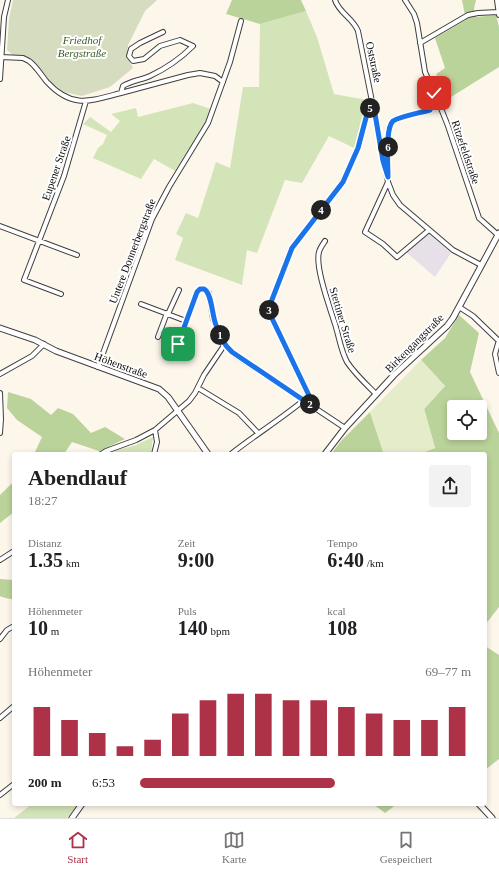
<!DOCTYPE html>
<html lang="de">
<head>
<meta charset="utf-8">
<style>
  :root { --surface:#fff; --page:#f2f2f2; --text:#202124; --muted:#757577; --line:#e0e0e0; --accent:#ad3247 }
  body { margin:0; font-family:Georgia,serif; background:var(--page); color:var(--text); height:100vh; display:flex; flex-direction:column; font-size:15px; white-space:nowrap }
  * { box-sizing:border-box; margin:0 }
  p { font-size:13px; color:var(--muted) }
  .icon { flex:none; width:22px; height:22px; fill:none; stroke:currentColor; stroke-width:2; stroke-linecap:round; stroke-linejoin:round }
  .map { position:relative; flex:1; overflow:hidden }
  .details { position:absolute; left:12px; top:452px; width:475px; height:354px; display:flex; flex-direction:column; background:var(--surface); border-radius:4px; box-shadow:0 2px 6px #0003 }
  .details>* { flex:none }
  .buttons { position:absolute; left:447px; top:400px; display:grid; gap:8px }
  .buttons a { display:grid; place-items:center; width:40px; height:40px; border-radius:4px; background:var(--surface); box-shadow:0 2px 6px #0003; font-size:20px }
  .pin { position:absolute; display:grid; place-items:center; width:34px; height:34px; color:#fff; margin:-17px; border-radius:8px; box-shadow:0 2px 6px #0006 }
  .km { position:absolute; width:20px; height:20px; margin:-10px; border-radius:50%; background:#222; color:#fff; font-size:11px; line-height:20px; text-align:center }
  .round { display:grid; place-items:center; flex:none; width:42px; height:42px; border-radius:4px; background:var(--page) }
  .headline { display:flex; align-items:center; justify-content:space-between; height:68px; padding:0 16px }
  h1 { font-size:22px; font-weight:600; line-height:30px }
  .figures { display:grid; grid-template-columns:repeat(3,1fr); gap:6px; height:68px; padding:4px 16px }
  .figures div { display:grid; align-content:center }
  .figures b { font-size:20px; font-weight:600 }
  .figures small { font-size:11px; font-weight:400 }
  .figures p { font-size:11px }
  .chart { height:112px; padding:8px 16px }
  .chart p { display:flex; justify-content:space-between }
  .chart svg { width:100%; height:72px; margin-top:4px; stroke:var(--accent); stroke-width:6 }
  ul { padding:0 16px; list-style:none; font-size:13px }
  li { display:grid; grid-template-columns:64px 48px 1fr; align-items:center; height:30px }
  li i { height:10px; border-radius:5px; background:var(--accent) }
  .tab-bar { display:flex; justify-content:space-around; align-items:center; height:56px; border-top:1px solid var(--line); background:var(--surface); font-size:11px; color:var(--muted) }
  .tab-bar a { display:grid; justify-items:center; gap:2px }
  .tab-bar .current { color:var(--accent) }
  .map>svg:first-child { display:block }
  .industrial { fill:#e7e0e9 }
  .green { fill:#d4e4b9 }
  .forest { fill:#bad39a; fill-rule:evenodd }
  .cemetery { fill:#d6dcbf }
  .pitch { fill:#e4ecca }
  .lines { fill:none; stroke-linecap:round; stroke-linejoin:round }
  .minor-casing { stroke:#3e3e3e; stroke-width:6 }
  .tertiary-casing { stroke:#3e3e3e; stroke-width:7 }
  .minor { stroke:#fff; stroke-width:4 }
  .tertiary { stroke:#fff; stroke-width:5 }
  .route-casing { stroke:#fff; stroke-width:8 }
  .route { stroke:#1a73e8; stroke-width:5 }
  .labels { text-anchor:middle; dominant-baseline:central; stroke-width:4; stroke-linejoin:round; paint-order:stroke }
  .park-label { font-size:11px; font-style:italic; fill:#365c23; stroke:#fff }
  .street-label { font-size:11px; fill:#0b0b0b; stroke:#fff }
</style>
</head>
<body>
<div class="map">
<svg width="499" height="818" viewBox="0 0 499 818">
  <rect width="100%" height="100%" fill="#fdf7eb"/>
  <path class="industrial" d="M429,234L451,253L435,277L406,252Z"/>
  <path class="green" d="M306,11L317,37L334,94L367,100L364,124L356,149L329,136L302,183L285,180L257,253L247,250L242,285L175,260L183,238L176,234L186,213L198,218L216,162L230,168L243,87H259L260,24Z
    M193,103L211,109L205,123L175,171L154,159L141,179L93,158L98,148L103,144L107,135L83,124L90,117L111,132L120,121L111,114L136,108L138,117Z
    M153,437L151,454H117L114,451L136,445Z
    M32,804H78L67,818H14Z"/>
  <path class="forest" d="M232,0H301L306,11L260,24L226,14Z
    M462,0H476L474,9L476,17L496,15L499,27V67L443,102L432,81L438,77L436,74L445,68L435,38L466,20Z
    M459,315L479,333L470,372L499,433V607L485,625V454H418L435,448L424,409L445,386L421,360L445,338ZM454,407H480V433H454Z
    M8,392L31,399L51,415L58,408L73,414L91,433L105,427L125,439L99,451L72,442L64,454H34L42,437L17,420L7,408Z
    M370,412L384,454H331L341,441Z
    M14,481V512L0,523V495Z
    M0,579L14,580V600C11,598 5,599 0,596Z
    M485,646L499,655V759L485,770Z
    M373,804H397L385,813Z"/>
  <path class="cemetery" d="M13,0H157L145,11L128,45L127,56L133,68L110,87L82,96L64,92L52,83L34,61L28,57L13,55L7,50L9,19Z"/>
  <path class="pitch" d="M421,360L445,386L424,409L435,448L418,454H384L370,412Z"/>
  <g class="lines">
    <defs>
      <path id="minor" d="M335,0C339,13 353,18 358,31L388,182L393,195L400,205L453,250L481,265
        M405,0L414,14L417,23L425,72L438,101L448,126L479,218L498,235
        M497,0L499,15
        M420,43L468,15L478,13L498,12
        M1,57L23,58L29,61C36,66 41,75 47,82C72,109 90,101 121,93L123,86C131,81 141,80 150,76C165,69 181,58 193,46L180,40L160,46L144,59L133,61L129,56L131,49L140,43L163,32
        M0,79L4,17L8,0
        M121,93L188,75L200,73L215,76L223,82
        M388,171C388,160 385,128 393,121C401,116 420,113 429,110L432,106L429,97L430,95L435,93
        M388,182L365,232L383,244L397,257L429,230
        M0,226L77,255
        M325,241C323,244 320,248 319,252C315,267 329,305 334,321C339,335 340,349 347,362C355,374 366,384 376,394
        M61,294L24,280L64,176L86,101
        M141,304L186,321
        M459,307L473,316L499,341
        M168,314L179,290
        M158,337L167,313
        M499,340L495,354L499,373
        M225,344L235,355L345,428
        M98,367L152,219L169,187L208,123L230,62L241,21
        M0,374L32,356L44,344
        M198,388L239,413L258,433
        M0,393L1,419L0,433
        M315,407L268,310L292,248L339,187L346,175L358,148L367,114L373,102
        M101,454L106,451L136,440L155,430L189,401L195,393L204,375L225,344L213,319L209,293L204,289H200L197,292L178,344
        M154,454L157,442L155,430
        M231,454C255,435 281,419 304,400
        M0,560L14,551
        M0,639L7,630L14,626
        M0,718L14,706
        M0,795L14,784"/>
      <path id="tertiary" d="M0,328L35,340L56,351L159,389L168,397L208,454
        M325,454L345,428L394,375L447,326L453,318L499,233
        M479,804L492,818
        M72,818L82,804"/>
    </defs>
    <use href="#minor" class="minor-casing"/>
    <use href="#tertiary" class="tertiary-casing"/>
    <use href="#minor" class="minor"/>
    <use href="#tertiary" class="tertiary"/>
  </g>
  <g class="lines">
    <defs>
      <path id="route" d="M178,344L197,292L200,289H204C212,293 212,316 216,325C219,335 224,345 232,352L315,408L268,310L292,248L343,182L358,148L367,114L373,102L383,161L388,177C388,166 385,128 393,121C401,116 420,113 430,110L432,106L429,97L430,95L434,93"/>
    </defs>
    <use href="#route" class="route-casing"/>
    <use href="#route" class="route"/>
  </g>
  <g class="labels">
    <g class="park-label">
      <text x="82" y="40">Friedhof<tspan x="82" dy="13">Bergstraße</tspan></text>
    </g>
    <g class="street-label">
      <text transform="translate(374 62) rotate(78)">Oststraße</text>
      <text transform="translate(466 152) rotate(71)">Ritzefeldstraße</text>
      <text transform="translate(56 168) rotate(-71)">Eupener Straße</text>
      <text transform="translate(132 251) rotate(-69)">Untere Donnerbergstraße</text>
      <text transform="translate(343 320) rotate(73)">Stettiner Straße</text>
      <text transform="translate(414 343) rotate(-45)">Birkengangstraße</text>
      <text transform="translate(121 365) rotate(20)">Höhenstraße</text>
    </g>
  </g>
</svg>
<div class="buttons">
<a><svg class="icon" aria-label="locate" viewBox="0 0 24 24"><circle cx="12" cy="12" r="6"/><path d="M12 2v4M12 18v4M2 12h4M18 12h4"/></svg></a>
</div>
<div class="pin" style="left:178px;top:344px;background:#1e9e55"><svg class="icon" aria-label="arrive" viewBox="0 0 24 24"><path d="M6 21V4h12l-3 4 3 4H6"/></svg></div>
<div class="pin" style="left:434px;top:93px;background:#d93025"><svg class="icon" aria-label="check" viewBox="0 0 24 24"><path d="M5 12l5 5 9-10"/></svg></div>
<b class="km" style="left:220px;top:335px">1</b>
<b class="km" style="left:310px;top:404px">2</b>
<b class="km" style="left:269px;top:310px">3</b>
<b class="km" style="left:321px;top:210px">4</b>
<b class="km" style="left:370px;top:108px">5</b>
<b class="km" style="left:388px;top:147px">6</b>
<section class="details">
<div class="headline"><div><h1>Abendlauf</h1><p>18:27</p></div><a class="round"><svg class="icon" aria-label="share" viewBox="0 0 24 24"><path d="M12 15V3M7 8l5-5 5 5M5 13v7h14v-7"/></svg></a></div>
<div class="figures">
<div><p>Distanz</p><b>1.35<small> km</small></b></div>
<div><p>Zeit</p><b>9:00</b></div>
<div><p>Tempo</p><b>6:40<small> /km</small></b></div>
</div>
<div class="figures">
<div><p>Höhenmeter</p><b>10<small> m</small></b></div>
<div><p>Puls</p><b>140<small> bpm</small></b></div>
<div><p>kcal</p><b>108</b></div>
</div>
<div class="chart"><p><span>Höhenmeter</span>69–77 m</p>
<svg viewBox="0 0 160 44" preserveAspectRatio="none"><path d="M5 44V14M15 44V22M25 44V30M35 44V38M45 44V34M55 44V18M65 44V10M75 44V6M85 44V6M95 44V10M105 44V10M115 44V14M125 44V18M135 44V22M145 44V22M155 44V14"/></svg>
</div>
<ul>
<li><b>200 m</b>6:53<i style="width:59%"></i></li>
</ul>
</section>
</div>
<nav class="tab-bar">
<a class="current"><svg class="icon" aria-label="home" viewBox="0 0 24 24"><path d="M3 11l9-7 9 7M6 9v11h12V9"/></svg>Start</a>
<a><svg class="icon" aria-label="map" viewBox="0 0 24 24"><path d="M3 6l6-2 6 2 6-2v14l-6 2-6-2-6 2zM9 4v14M15 6v14"/></svg>Karte</a>
<a><svg class="icon" aria-label="saved" viewBox="0 0 24 24"><path d="M7 4h10v16l-5-4-5 4z"/></svg>Gespeichert</a>
</nav>
</body>
</html>
